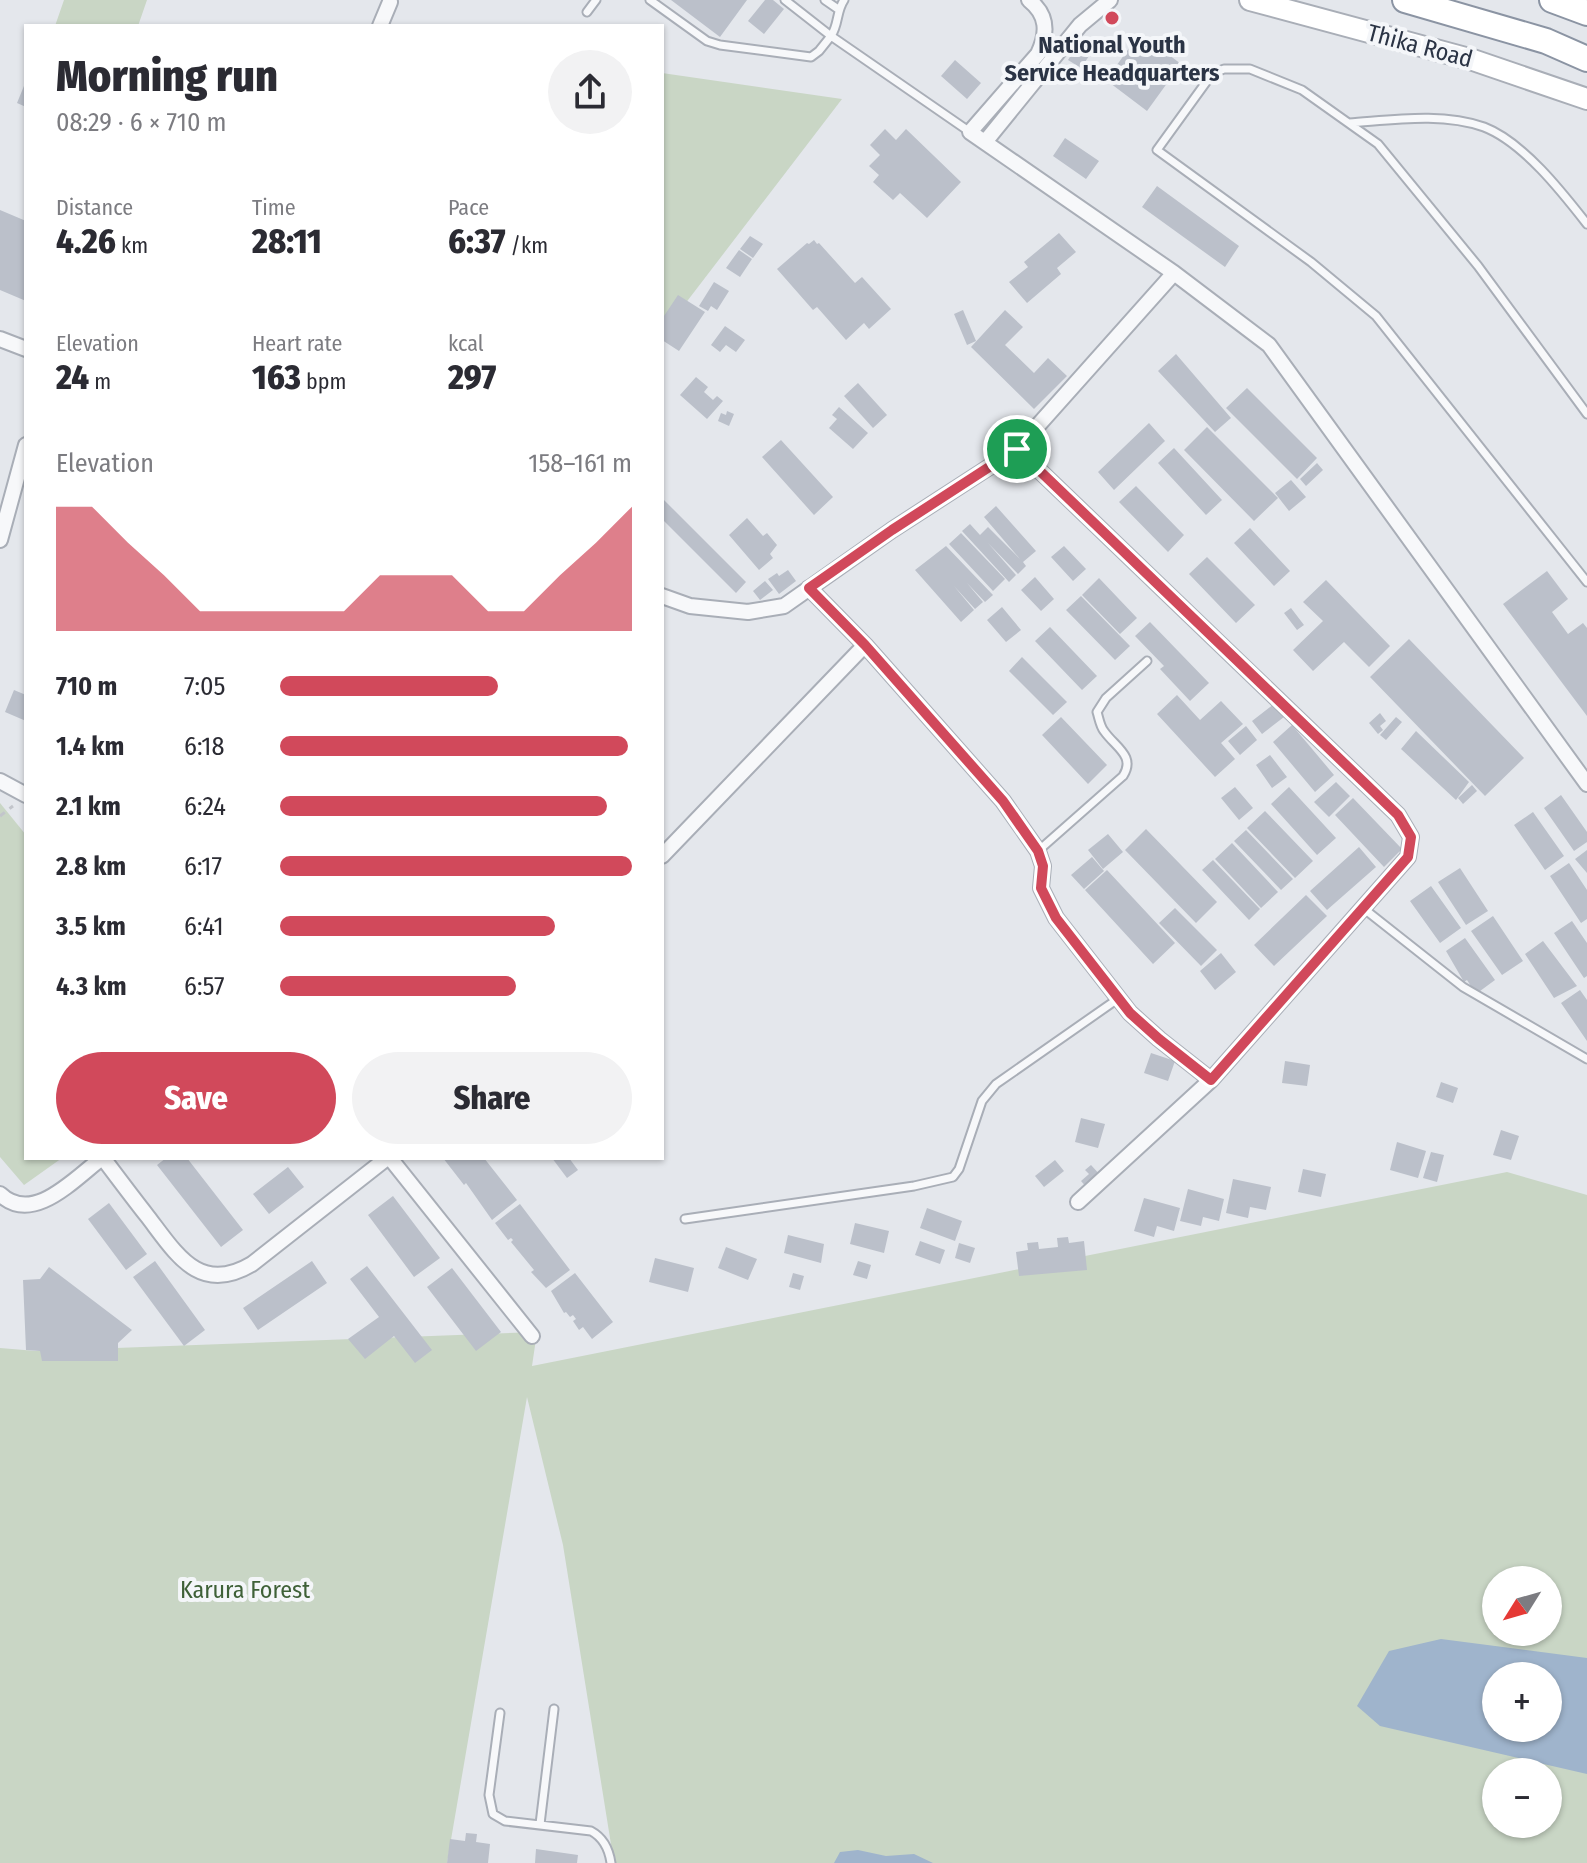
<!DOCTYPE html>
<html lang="en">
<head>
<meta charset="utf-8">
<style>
  :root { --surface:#fff; --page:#f2f2f3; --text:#2b2b33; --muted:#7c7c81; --accent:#d1495b }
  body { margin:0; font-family:"Fira Sans Condensed",sans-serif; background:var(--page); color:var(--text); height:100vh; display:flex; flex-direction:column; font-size:30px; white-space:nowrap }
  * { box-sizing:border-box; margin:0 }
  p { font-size:26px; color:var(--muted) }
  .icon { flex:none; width:44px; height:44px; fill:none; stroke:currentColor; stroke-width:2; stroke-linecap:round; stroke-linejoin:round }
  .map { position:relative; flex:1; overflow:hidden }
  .panel { position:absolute; left:24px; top:24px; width:640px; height:1136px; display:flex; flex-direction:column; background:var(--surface); border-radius:0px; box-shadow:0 2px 6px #0004 }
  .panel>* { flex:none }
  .needle { width:52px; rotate:233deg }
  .buttons { position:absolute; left:1482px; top:1566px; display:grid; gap:16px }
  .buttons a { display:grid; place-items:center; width:80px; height:80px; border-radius:50%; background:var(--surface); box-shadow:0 2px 6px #0004; font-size:40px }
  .pin { position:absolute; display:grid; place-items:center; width:68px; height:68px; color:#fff; margin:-34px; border:4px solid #fff; border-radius:50%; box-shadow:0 2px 8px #0007 }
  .round { display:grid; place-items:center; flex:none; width:84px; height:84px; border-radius:42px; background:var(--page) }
  .summary { display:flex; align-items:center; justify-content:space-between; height:136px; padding:0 32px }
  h1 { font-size:44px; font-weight:800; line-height:60px }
  .figures { display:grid; grid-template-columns:repeat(3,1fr); gap:12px; height:136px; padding:8px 32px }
  .figures div { display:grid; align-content:center }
  .figures b { font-size:34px; font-weight:800 }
  .figures small { font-size:22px; font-weight:400 }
  .figures p { font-size:22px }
  .chart { height:224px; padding:16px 32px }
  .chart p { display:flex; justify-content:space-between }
  .chart svg { width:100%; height:144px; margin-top:8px; fill:var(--accent); opacity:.7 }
  .action { display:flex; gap:16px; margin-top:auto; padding:16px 32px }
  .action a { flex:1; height:92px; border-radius:48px; background:var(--accent); color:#fff; font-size:32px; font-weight:800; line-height:92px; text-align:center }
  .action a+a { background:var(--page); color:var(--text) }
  ul { padding:0 32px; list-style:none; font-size:26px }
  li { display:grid; grid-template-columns:128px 96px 1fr; align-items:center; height:60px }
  li i { height:20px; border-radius:10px; background:var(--accent) }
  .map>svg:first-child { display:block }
  .green { fill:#c9d6c5; fill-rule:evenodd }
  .water { fill:#9fb4cc; fill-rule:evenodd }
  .building { fill:#bbc0ca }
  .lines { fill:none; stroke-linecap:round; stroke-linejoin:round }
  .lane-casing { stroke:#a9aeb7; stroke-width:11 }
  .street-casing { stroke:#a9aeb7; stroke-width:18 }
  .secondary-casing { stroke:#a9aeb7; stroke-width:24 }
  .highway-casing { stroke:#8b94a3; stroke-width:28 }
  .path { stroke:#c2c5cb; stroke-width:3; stroke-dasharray:6 6; stroke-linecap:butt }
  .lane { stroke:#f7f8fa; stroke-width:7 }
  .street { stroke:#f7f8fa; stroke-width:14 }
  .secondary { stroke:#fff; stroke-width:20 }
  .highway { stroke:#fff; stroke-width:24 }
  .route-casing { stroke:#fff; stroke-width:16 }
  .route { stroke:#d1495b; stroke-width:10 }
  .poi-dot { fill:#d1495b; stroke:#f4f6f9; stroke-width:3 }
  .labels { text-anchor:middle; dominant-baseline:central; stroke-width:8; stroke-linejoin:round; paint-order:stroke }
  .poi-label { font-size:24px; font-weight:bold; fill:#2b3445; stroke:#f4f6f9 }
  .street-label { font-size:24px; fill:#2b3445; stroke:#f4f6f9 }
  .park-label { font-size:24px; fill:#3f6138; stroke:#f4f6f9 }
</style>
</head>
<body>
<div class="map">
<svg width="1587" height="1863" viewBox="0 0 1587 1863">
  <rect width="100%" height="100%" fill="#e4e7ec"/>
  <path class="green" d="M64,0H147L138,26H55Z
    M662,73L842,99L662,334Z
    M0,803L26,835V1158H62L24,1185L0,1157Z
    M1507,1172L1587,1195V1863H614L563,1545L527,1397L447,1863H0V1348L36,1351L537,1332L532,1366ZM1496,1580H1548V1632H1496ZM1496,1676H1548V1728H1496ZM1496,1772H1548V1824H1496Z"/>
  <path class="water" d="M1441,1639L1587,1658V1774L1380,1726L1357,1706L1389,1651ZM1496,1676H1548V1728H1496Z
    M858,1850L886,1856L914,1854L933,1863H834L840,1852Z"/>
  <path class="building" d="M671,0H747L720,37Z
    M765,0H773L784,9L764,34L748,21Z
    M1140,33L1181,64L1147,111L1106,80Z
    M1078,44L1091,53L1081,68L1068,60Z
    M955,60L981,83L967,99L941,76Z
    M26,81V107L17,103Z
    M885,129L896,140L906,129L961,182L927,218L900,193L893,200L873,182L879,175L869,166L880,155L870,145Z
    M1065,138L1099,161L1086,179L1053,156Z
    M1157,186L1239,246L1225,267L1142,207Z
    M0,210L26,221V301L0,290Z
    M1059,233L1076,252L1057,268L1061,274L1027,303L1009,282L1028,267L1024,262Z
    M750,236L763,244L753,258L740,249Z
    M814,240L817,244L819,243L855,283L862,277L891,309L869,329L864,323L846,340L817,307L813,310L777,269L807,243L809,244Z
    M739,250L752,259L740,277L726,268Z
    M714,282L729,291L717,310L711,306L708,311L699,306Z
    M678,295L705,312L679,351L662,340V319Z
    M963,310L976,341L967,345L954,314Z
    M1005,310L1023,327L1005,345L1034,373L1048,358L1067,376L1034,409L971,347Z
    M725,326L745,340L736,352L726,345L720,352L711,345Z
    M1176,354L1231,418L1215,432L1158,371Z
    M696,377L708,387L704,392L713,400L717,396L723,401L707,419L680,395Z
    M858,383L887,415L873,428L844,396Z
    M1247,388L1317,458L1297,479L1226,408Z
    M839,407L868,433L853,449L829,428L837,419L832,415Z
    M727,411L734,414L729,426L718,421L721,413L726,415Z
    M1149,423L1165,441L1114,490L1098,472Z
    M1207,427L1278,498L1254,521L1184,450Z
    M781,440L833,497L814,515L762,457Z
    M1174,448L1222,500L1206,515L1158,463Z
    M1317,463L1323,470L1306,486L1300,479Z
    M1291,480L1306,497L1289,511L1275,493Z
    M1136,486L1184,535L1168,552L1119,502Z
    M664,500L746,582L736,593L662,519V502Z
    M996,506L1036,551L1023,562L1026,566L1018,574L988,543L1016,575L1009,582L962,531L970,524L980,535L988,527L1020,559L984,517Z
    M747,518L763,536L767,533L777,545L770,554L773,558L759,570L729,535Z
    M1250,528L1290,571L1274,586L1234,543Z
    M961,533L1005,579L993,591L949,544Z
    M946,546L993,595L985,602L967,583L983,602L975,609L954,586L974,610L961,622L915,570Z
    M1064,546L1086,569L1073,581L1051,557Z
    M1207,557L1255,605L1236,623L1189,574Z
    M788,570L796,581L779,594L768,579L777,573L779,576Z
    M1547,571L1568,599L1552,612L1568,634L1583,623L1587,628V716L1503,604Z
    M1035,577L1054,599L1041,611L1021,590Z
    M1099,578L1137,618L1120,634L1082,595Z
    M1326,580L1390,646L1369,667L1344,642L1313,671L1293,650L1323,621L1303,602Z
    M765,581L773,590L760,600L753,591Z
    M1081,596L1130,646L1115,660L1066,610Z
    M1002,607L1021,630L1006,642L987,620Z
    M1291,608L1304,625L1297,630L1284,613Z
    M1150,622L1209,683L1190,701L1160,669L1164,666L1135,636Z
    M1050,627L1097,676L1082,690L1035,641Z
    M1409,639L1524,758L1485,796L1370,677Z
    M1022,657L1067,702L1053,715L1009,671Z
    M14,690L26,695V721L5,712Z
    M1177,695L1200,720L1221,701L1243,724L1221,743L1235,759L1215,777L1157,714Z
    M1274,704L1284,717L1262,734L1252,721Z
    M1380,713L1386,721L1380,726L1383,730L1378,734L1369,723Z
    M1061,717L1107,765L1088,784L1042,735Z
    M1396,717L1402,722L1386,740L1380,735Z
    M1292,725L1334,775L1315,792L1273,742Z
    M1246,726L1257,740L1240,755L1228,741Z
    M1416,731L1469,782L1456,800L1401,749Z
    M1270,755L1287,777L1272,788L1256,765Z
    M1336,782L1350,796L1329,817L1314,802Z
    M1472,785L1477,791L1463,804L1458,798Z
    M1235,787L1253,808L1239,820L1221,798Z
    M1289,787L1336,838L1317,855L1271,804Z
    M1561,795L1587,832V842L1574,851L1544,808Z
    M1353,798L1402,849L1384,867L1335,815Z
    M1265,811L1313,861L1295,878L1247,828Z
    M1533,812L1564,856L1545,870L1514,825Z
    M1146,829L1217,902L1196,923L1125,850Z
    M1246,830L1293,879L1281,890L1234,841Z
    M1108,834L1123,852L1103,869L1088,850Z
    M1232,843L1278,892L1261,908L1215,859Z
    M1359,847L1376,867L1327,910L1310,891Z
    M1587,850V873L1575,859Z
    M1092,857L1104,871L1084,889L1071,875Z
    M1213,860L1260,909L1249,920L1202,870Z
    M1569,863L1587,890V919L1581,923L1550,876Z
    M1460,868L1488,911L1466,925L1438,882Z
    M1107,870L1175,943L1153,964L1085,890Z
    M1431,886L1461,928L1440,943L1410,901Z
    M1306,895L1327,916L1274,966L1254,945Z
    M1175,908L1217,950L1201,966L1159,923Z
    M1493,916L1523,961L1502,975L1471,931Z
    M1572,921L1587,943V976L1584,978L1554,933Z
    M1465,938L1495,980L1476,994L1467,980L1464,982L1446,951Z
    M1543,941L1577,986L1554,998L1525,954Z
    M1221,953L1236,972L1215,990L1200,971Z
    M1580,990L1587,1000V1041L1561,1003Z
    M1151,1053L1175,1061L1168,1081L1144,1073Z
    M1285,1061L1310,1065L1307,1086L1282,1083Z
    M1441,1082L1458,1088L1453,1103L1436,1097Z
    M1081,1118L1105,1124L1098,1148L1075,1142Z
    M1501,1130L1519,1136L1511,1160L1493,1155Z
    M1397,1142L1426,1151L1418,1178L1390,1170Z
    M1431,1152L1444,1155L1437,1182L1423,1178Z
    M166,1158H187L243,1230L221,1247L157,1165Z
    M443,1158H484L517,1200L492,1220L466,1183L464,1185Z
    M552,1158H569L578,1170L567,1178Z
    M1055,1160L1064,1171L1044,1187L1035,1176Z
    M1091,1165L1102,1177L1088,1189L1081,1181L1089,1174L1085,1170Z
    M288,1167L304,1187L269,1214L253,1194Z
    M1303,1169L1326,1174L1321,1197L1298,1192Z
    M1233,1179L1271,1187L1266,1210L1250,1207L1248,1218L1226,1213Z
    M1188,1189L1224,1199L1219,1221L1203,1217L1201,1226L1180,1221Z
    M393,1196L440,1258L414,1277L368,1215Z
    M1144,1198L1180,1208L1174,1231L1157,1226L1154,1237L1134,1231Z
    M109,1203L147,1254L126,1270L88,1219Z
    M520,1204L570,1270L546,1288L531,1272L534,1270L511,1242L513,1240L511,1238L508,1240L495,1223Z
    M927,1208L962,1221L955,1241L920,1228Z
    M855,1223L889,1231L884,1253L850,1244Z
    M788,1235L824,1244L821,1263L784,1253Z
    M1068,1237L1069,1243L1084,1241L1087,1270L1019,1276L1016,1252L1028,1250L1027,1243L1038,1242L1039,1249L1058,1247L1057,1238Z
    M920,1241L945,1250L940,1264L915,1255Z
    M959,1243L975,1248L970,1263L955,1258Z
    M726,1247L757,1259L748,1280L718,1268Z
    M655,1258L694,1268L688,1292L649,1282Z
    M155,1261L205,1330L184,1346L133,1277Z
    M312,1261L327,1283L258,1330L243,1308Z
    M858,1261L871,1265L867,1279L853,1275Z
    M367,1266L432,1350L415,1363L394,1336L365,1359L348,1339L379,1317L350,1279Z
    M49,1267L132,1330L118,1343V1361H42L40,1351L26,1350L23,1280L40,1279Z
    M452,1268L501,1332L476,1351L427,1287Z
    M575,1273L613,1322L592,1339L583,1327L579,1330L573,1321L576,1319L573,1315L570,1317L566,1312L564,1313L551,1291Z
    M793,1273L804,1276L800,1290L789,1287Z
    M466,1833L477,1834L476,1842L490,1844L488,1863H447L450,1839L465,1841Z
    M536,1849L578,1855L577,1863H535Z"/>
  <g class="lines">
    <defs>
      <path id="lane" d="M650,0L707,41L720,45L811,57L819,51L831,36L970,132
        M785,0L831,36C839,24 836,12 844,0
        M825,0L838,9
        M587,12L596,0
        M1349,123C1392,120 1442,112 1484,127C1523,142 1562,192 1587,224
        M1587,414L1478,266L1378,144L1302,90L1250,69H1224L1212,74L1157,150L1311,262L1376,316L1587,582
        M1038,851L1123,776C1136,756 1115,747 1104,731C1100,726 1099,718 1097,712L1106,698L1147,661
        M1363,908L1463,987L1587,1059
        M685,1219L914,1186L953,1177L959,1169L982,1101L996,1084L1119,998
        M500,1713L489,1795L493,1814L505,1821L591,1831C604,1838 609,1849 611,1863
        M540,1824L554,1709"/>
      <path id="street" d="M1029,0C1048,15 1048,33 1038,54L970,132L1174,273L1269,345L1587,784
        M380,26L390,2
        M985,142L1080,25L1110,0
        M0,339L26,349
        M1017,449L1398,815L1411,837L1408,857L1211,1080L1078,1202
        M0,540L26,445
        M809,588L865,645L1003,801L1038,851L1043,866L1041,888L1056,918L1130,1013L1159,1039L1211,1080
        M662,596L690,606L748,612L784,606L892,530L1017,449L1174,273
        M0,781L26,795
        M662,856L865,645
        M103,1158C118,1178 133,1198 148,1217C177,1255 200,1295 252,1264L387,1158
        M390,1158L532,1336
        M0,1194C33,1226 75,1178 102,1158"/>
      <path id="secondary" d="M1250,0L1473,60L1587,99"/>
      <path id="highway" d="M1405,0L1546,41L1587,59
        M1552,0L1587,13"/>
    </defs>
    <use href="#lane" class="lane-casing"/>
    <use href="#street" class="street-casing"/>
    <use href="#secondary" class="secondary-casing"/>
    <use href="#highway" class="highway-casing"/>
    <path class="path" d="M0,816L13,806"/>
    <use href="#lane" class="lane"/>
    <use href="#street" class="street"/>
    <use href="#secondary" class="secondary"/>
    <use href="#highway" class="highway"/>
  </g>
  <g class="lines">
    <defs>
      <path id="route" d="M1017,449L1398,815L1411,837L1408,857L1211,1080L1159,1039L1130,1013L1056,918L1041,888L1043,866L1038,851L1003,801L865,645L809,588L892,530Z"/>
    </defs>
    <use href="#route" class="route-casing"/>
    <use href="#route" class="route"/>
  </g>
  <circle class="poi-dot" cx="1112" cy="18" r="8"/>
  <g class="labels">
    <g class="poi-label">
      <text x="1112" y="45">National Youth<tspan x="1112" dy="28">Service Headquarters</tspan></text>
    </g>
    <g class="street-label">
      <text transform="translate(1420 46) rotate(15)">Thika Road</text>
    </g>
    <g class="park-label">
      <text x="245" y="1590">Karura Forest</text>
    </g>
  </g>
</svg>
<div class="buttons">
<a><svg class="needle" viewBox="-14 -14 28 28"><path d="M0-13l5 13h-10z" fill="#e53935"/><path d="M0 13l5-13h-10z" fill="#7c7c81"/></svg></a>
<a>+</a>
<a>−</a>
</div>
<div class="pin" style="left:1017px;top:449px;background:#1e9e55"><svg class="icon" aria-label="arrive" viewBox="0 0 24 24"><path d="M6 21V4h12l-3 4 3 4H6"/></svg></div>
<section class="panel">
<div class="summary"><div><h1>Morning run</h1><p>08:29 · 6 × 710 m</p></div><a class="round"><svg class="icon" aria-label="share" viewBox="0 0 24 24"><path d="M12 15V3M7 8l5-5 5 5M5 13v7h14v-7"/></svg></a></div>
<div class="figures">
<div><p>Distance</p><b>4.26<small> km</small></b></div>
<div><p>Time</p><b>28:11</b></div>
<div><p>Pace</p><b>6:37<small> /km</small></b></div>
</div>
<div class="figures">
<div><p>Elevation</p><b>24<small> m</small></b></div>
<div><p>Heart rate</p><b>163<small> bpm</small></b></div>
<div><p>kcal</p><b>297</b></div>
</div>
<div class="chart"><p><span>Elevation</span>158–161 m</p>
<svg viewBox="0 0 160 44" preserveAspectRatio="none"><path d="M0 44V6L10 6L20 17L30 27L40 38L50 38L60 38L70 38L80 38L90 27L100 27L110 27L120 38L130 38L140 27L150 17L160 6V44z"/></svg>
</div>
<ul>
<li><b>710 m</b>7:05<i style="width:62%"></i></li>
<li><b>1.4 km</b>6:18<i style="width:99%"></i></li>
<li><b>2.1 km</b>6:24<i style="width:93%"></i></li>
<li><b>2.8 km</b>6:17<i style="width:100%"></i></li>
<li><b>3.5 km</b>6:41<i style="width:78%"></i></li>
<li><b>4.3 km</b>6:57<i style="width:67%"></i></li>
</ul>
<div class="action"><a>Save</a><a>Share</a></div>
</section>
</div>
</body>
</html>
